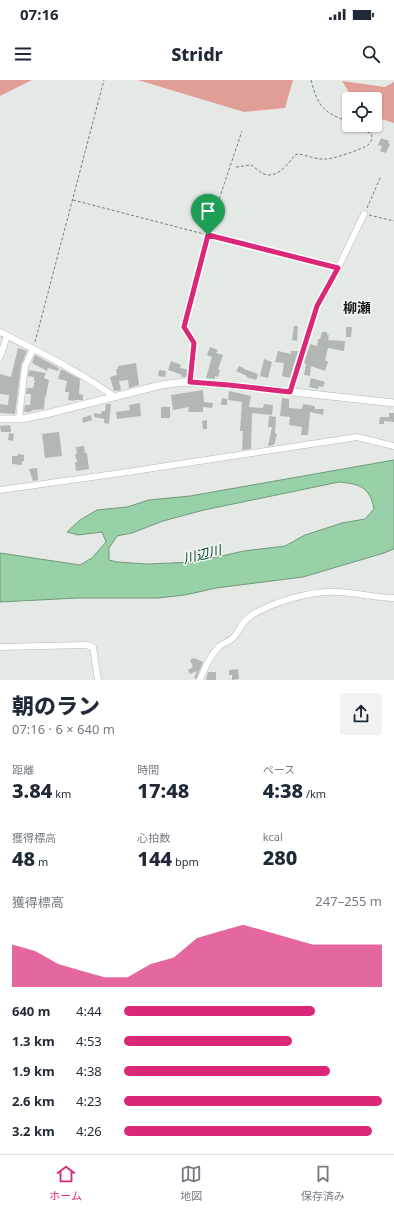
<!DOCTYPE html>
<html lang="ja">
<head>
<meta charset="utf-8">
<style>
  :root { --surface:#fff; --page:#f2f2f3; --text:#1f2937; --muted:#747a83; --line:#e0e1e3; --accent:#db2777 }
  body { margin:0; font-family:"Noto Sans","Noto Sans JP",sans-serif; background:var(--page); color:var(--text); height:100vh; display:flex; flex-direction:column; font-size:15px; white-space:nowrap }
  * { box-sizing:border-box; margin:0 }
  p { font-size:13px; color:var(--muted) }
  .icon { flex:none; width:22px; height:22px; fill:none; stroke:currentColor; stroke-width:2; stroke-linecap:round; stroke-linejoin:round }
  .map { position:relative; height:600px; overflow:hidden }
  .sheet { display:flex; flex-direction:column; background:var(--surface); flex:1 }
  .sheet>* { flex:none }
  .tools { position:absolute; left:342px; top:12px; display:grid; gap:8px }
  .tools a { display:grid; place-items:center; width:40px; height:40px; border-radius:4px; background:var(--surface); box-shadow:0 1px 3px #0004; font-size:20px }
  .pin { position:absolute; display:grid; place-items:center; width:34px; height:34px; color:#fff; margin:-41px -17px; border-radius:50% 50% 50% 0; rotate:-45deg; box-shadow:0 0 4px #0007 }
  .pin .icon { rotate:45deg }
  .round { display:grid; place-items:center; flex:none; width:42px; height:42px; border-radius:4px; background:var(--page) }
  .headline { display:flex; align-items:center; justify-content:space-between; height:68px; padding:0 12px }
  h1 { font-size:22px; font-weight:800; line-height:30px }
  .metrics { display:grid; grid-template-columns:repeat(3,1fr); gap:6px; height:68px; padding:4px 12px }
  .metrics div { display:grid; align-content:center }
  .metrics b { font-size:20px; font-weight:800 }
  .metrics small { font-size:11px; font-weight:400 }
  .metrics p { font-size:11px }
  .chart { height:112px; padding:8px 12px }
  .chart p { display:flex; justify-content:space-between }
  .chart svg { width:100%; height:72px; margin-top:4px; fill:var(--accent); opacity:.7 }
  ul { padding:0 12px; list-style:none; font-size:13px }
  li { display:grid; grid-template-columns:64px 48px 1fr; align-items:center; height:30px }
  li i { height:10px; border-radius:5px; background:var(--accent) }
  .status { display:flex; justify-content:space-between; align-items:center; height:28px; padding:0 20px; background:var(--surface); direction:ltr }
  .status svg { height:11px; fill:currentColor }
  header { display:flex; justify-content:space-between; align-items:center; height:52px; padding:0 12px; background:var(--surface); font-size:18px; font-weight:800 }
  .tabs { display:flex; justify-content:space-around; align-items:center; height:56px; border-top:1px solid var(--line); background:var(--surface); font-size:11px; color:var(--muted) }
  .tabs a { display:grid; justify-items:center; gap:2px }
  .tabs .active { color:var(--accent) }
  .map>svg:first-child { display:block }
  .forest { fill:#e19e96 }
  .water { fill:#98d0a7; stroke:#71997c; fill-rule:evenodd }
  .building { fill:#b3b7b4 }
  .lines { fill:none; stroke-linecap:round; stroke-linejoin:round }
  .minor-casing { stroke:#b4b8b5; stroke-width:7 }
  .tertiary-casing { stroke:#b4b8b5; stroke-width:8 }
  .path { stroke:#797c7a; stroke-width:1; stroke-dasharray:3 2; stroke-linecap:butt }
  .minor { stroke:#fff; stroke-width:6 }
  .tertiary { stroke:#fff; stroke-width:7 }
  .route-casing { stroke:#fff; stroke-width:8 }
  .route { stroke:#db2777; stroke-width:5 }
  .labels { text-anchor:middle; dominant-baseline:central; stroke-width:3; stroke-linejoin:round; paint-order:stroke }
  .water-label { font-size:13px; font-style:italic; fill:#064924; stroke:#f2f6f3 }
  .quarter-label { font-size:14px; font-weight:bold; fill:#171817; stroke:#f2f6f3 }
</style>
</head>
<body>
<div class="status"><b>07:16</b><svg viewBox="0 0 49 12"><path d="M0 12V9h3v3zM5 12V6h3v6zM10 12V3h3v9zM15 12V0h3v12zM26 1h20v11H26zM47 4h2v5h-2z"/></svg></div>
<header><svg class="icon" aria-label="menu" viewBox="0 0 24 24"><path d="M4 6h16M4 12h16M4 18h16"/></svg>Stridr<svg class="icon" aria-label="search" viewBox="0 0 24 24"><circle cx="10" cy="10" r="6"/><path d="M15 15l6 6"/></svg></header>
<div class="map">
<svg width="394" height="600" viewBox="0 0 394 600">
  <rect width="100%" height="100%" fill="#e5e9e6"/>
  <path class="forest" d="M0,0H32L0,16Z
    M138,0H293L285,28L244,32Z
    M342,1L385,7L394,2V43L375,37V19H353Z"/>
  <path class="water" d="M394,380V469L384,473L303,497L216,508L185,515L158,518H78L0,522V473L80,485L92,478L106,462L102,452L78,455L67,452L80,440L97,430L127,427L149,420L190,416ZM339,402C360,404 370,407 374,429L365,439L342,443L305,455L285,466L244,471L194,482L147,484L117,482L109,480V468L117,456L132,453L163,441L204,430Z"/>
  <path class="building" d="M381,58L389,61L388,63L390,64L386,73L380,71L382,66L378,65Z
    M294,246H298L297,261L292,260Z
    M346,247H352L351,257H346Z
    M322,252H327V255H329L328,260L345,261L344,271L328,268L325,280L328,282L325,291L311,286L310,296L304,295L306,284L304,283L310,264L317,266L318,259H320Z
    M210,267L218,270L216,273L223,275L218,289L220,290L218,297L215,296V299L206,298L212,277L207,275Z
    M18,268L27,271L21,285L15,334L0,333V324L8,325L9,315L0,314V294L11,297Z
    M278,271L291,274V271H298L290,298L282,296L284,283L275,282Z
    M35,275L59,288L58,291L48,288L47,291L32,283Z
    M264,279L272,282L268,298L260,296Z
    M171,281L181,285L180,288L190,290L189,297H181L182,295L168,290Z
    M136,283L139,305L129,308L128,300L119,301L121,310L114,311L110,297L117,295L116,289H118V286Z
    M239,286L244,288V289L258,294L256,300L246,297L247,296L236,291Z
    M61,289L80,299L79,314L83,315V320H75V321L68,320L69,312H65L67,301L58,299Z
    M29,290L46,293L44,298L49,300L46,316H45L44,329L33,330L30,332H24L25,325H30L31,314H26L27,308H33L35,300H34V297L28,296Z
    M159,290L166,291L165,297L158,296Z
    M311,298L325,302L323,307L319,306L318,309L309,307Z
    M203,310L204,322L213,323L212,328L203,327V332H188L189,327L173,330L171,315Z
    M229,311L251,316L249,327L263,328L264,324L273,325L272,335L252,333L251,369L242,370L243,351H240L242,322L228,320Z
    M222,318L227,319V325H221Z
    M282,318L289,319V328L302,329L303,324L315,326V329H324L323,335L310,332L308,355H301L302,347L289,345L290,337L280,336Z
    M140,323L141,336L117,339L116,332L130,330L129,325Z
    M106,324H111L109,344L104,343V339L94,337V333L101,334L102,331H105Z
    M161,327H170V338H161Z
    M389,333H394V342L384,341V344H379L380,337H389Z
    M91,335L92,340L83,343L82,338Z
    M269,336L276,337L275,353L277,354L274,365L268,366L272,347H268Z
    M207,340V349H203L202,341Z
    M10,345L11,352H1L0,346Z
    M59,352L62,376L45,378L42,354Z
    M9,353L14,354L13,361L8,360Z
    M84,366L85,373H87L89,389L76,391L75,382H77L75,374H77L76,367Z
    M18,374L24,375V381H22V385L12,384V376H17Z
    M37,388L38,400L33,401L29,389Z
    M194,578L203,582L196,599L194,598L197,591L190,594L188,590L193,587L190,580Z
    M238,589L239,599L232,600V595H229V590Z
    M208,592H216V600H206Z"/>
  <g class="lines">
    <defs>
      <path id="minor" d="M0,252C39,272 79,291 115,317
        M0,277L7,256
        M290,312L317,226L338,188L364,134
        M19,339L25,286L33,269
        M0,410L121,393L357,357L394,366
        M0,567L86,565L93,567L98,600
        M200,600C205,588 210,575 220,566C223,563 229,562 233,558C239,552 242,542 249,537C271,522 313,510 339,512C358,513 376,518 394,518"/>
      <path id="tertiary" d="M0,339H22L50,333L161,305L184,302L229,305L394,323"/>
    </defs>
    <use href="#minor" class="minor-casing"/>
    <use href="#tertiary" class="tertiary-casing"/>
    <path class="path" d="M311,0C318,27 323,32 349,42
      M236,87L251,85C255,87 259,92 264,94C277,99 288,84 295,75L298,74C307,75 316,80 326,79C333,79 363,69 368,65C371,62 373,58 371,54L356,45
      M73,120L331,187
      M367,128L381,96
      M369,135L394,141
      M35,262L104,0
      M191,296L194,263L184,247L207,155L242,51"/>
    <use href="#minor" class="minor"/>
    <use href="#tertiary" class="tertiary"/>
  </g>
  <g class="lines">
    <defs>
      <path id="route" d="M208,155L338,188L317,226L290,312L229,305L190,302L194,263L184,247Z"/>
    </defs>
    <use href="#route" class="route-casing"/>
    <use href="#route" class="route"/>
  </g>
  <g class="labels">
    <g class="water-label">
      <text transform="translate(202 474) rotate(-14)">川辺川</text>
    </g>
    <g class="quarter-label">
      <text x="357" y="227">柳瀬</text>
    </g>
  </g>
</svg>
<div class="tools">
<a><svg class="icon" aria-label="locate" viewBox="0 0 24 24"><circle cx="12" cy="12" r="6"/><path d="M12 2v4M12 18v4M2 12h4M18 12h4"/></svg></a>
</div>
<div class="pin" style="left:208px;top:155px;background:#1e9e55"><svg class="icon" aria-label="arrive" viewBox="0 0 24 24"><path d="M6 21V4h12l-3 4 3 4H6"/></svg></div>
</div>
<section class="sheet">
<div class="headline"><div><h1>朝のラン</h1><p>07:16 · 6 × 640 m</p></div><a class="round"><svg class="icon" aria-label="share" viewBox="0 0 24 24"><path d="M12 15V3M7 8l5-5 5 5M5 13v7h14v-7"/></svg></a></div>
<div class="metrics">
<div><p>距離</p><b>3.84<small> km</small></b></div>
<div><p>時間</p><b>17:48</b></div>
<div><p>ペース</p><b>4:38<small> /km</small></b></div>
</div>
<div class="metrics">
<div><p>獲得標高</p><b>48<small> m</small></b></div>
<div><p>心拍数</p><b>144<small> bpm</small></b></div>
<div><p>kcal</p><b>280</b></div>
</div>
<div class="chart"><p><span>獲得標高</span>247–255 m</p>
<svg viewBox="0 0 160 44" preserveAspectRatio="none"><path d="M0 44V18L10 22L20 30L30 34L40 38L50 38L60 30L70 26L80 14L90 10L100 6L110 10L120 14L130 18L140 18L150 18L160 18V44z"/></svg>
</div>
<ul>
<li><b>640 m</b>4:44<i style="width:74%"></i></li>
<li><b>1.3 km</b>4:53<i style="width:65%"></i></li>
<li><b>1.9 km</b>4:38<i style="width:80%"></i></li>
<li><b>2.6 km</b>4:23<i style="width:100%"></i></li>
<li><b>3.2 km</b>4:26<i style="width:96%"></i></li>
</ul>
</section>
<nav class="tabs">
<a class="active"><svg class="icon" aria-label="home" viewBox="0 0 24 24"><path d="M3 11l9-7 9 7M6 9v11h12V9"/></svg>ホーム</a>
<a><svg class="icon" aria-label="map" viewBox="0 0 24 24"><path d="M3 6l6-2 6 2 6-2v14l-6 2-6-2-6 2zM9 4v14M15 6v14"/></svg>地図</a>
<a><svg class="icon" aria-label="saved" viewBox="0 0 24 24"><path d="M7 4h10v16l-5-4-5 4z"/></svg>保存済み</a>
</nav>
</body>
</html>
